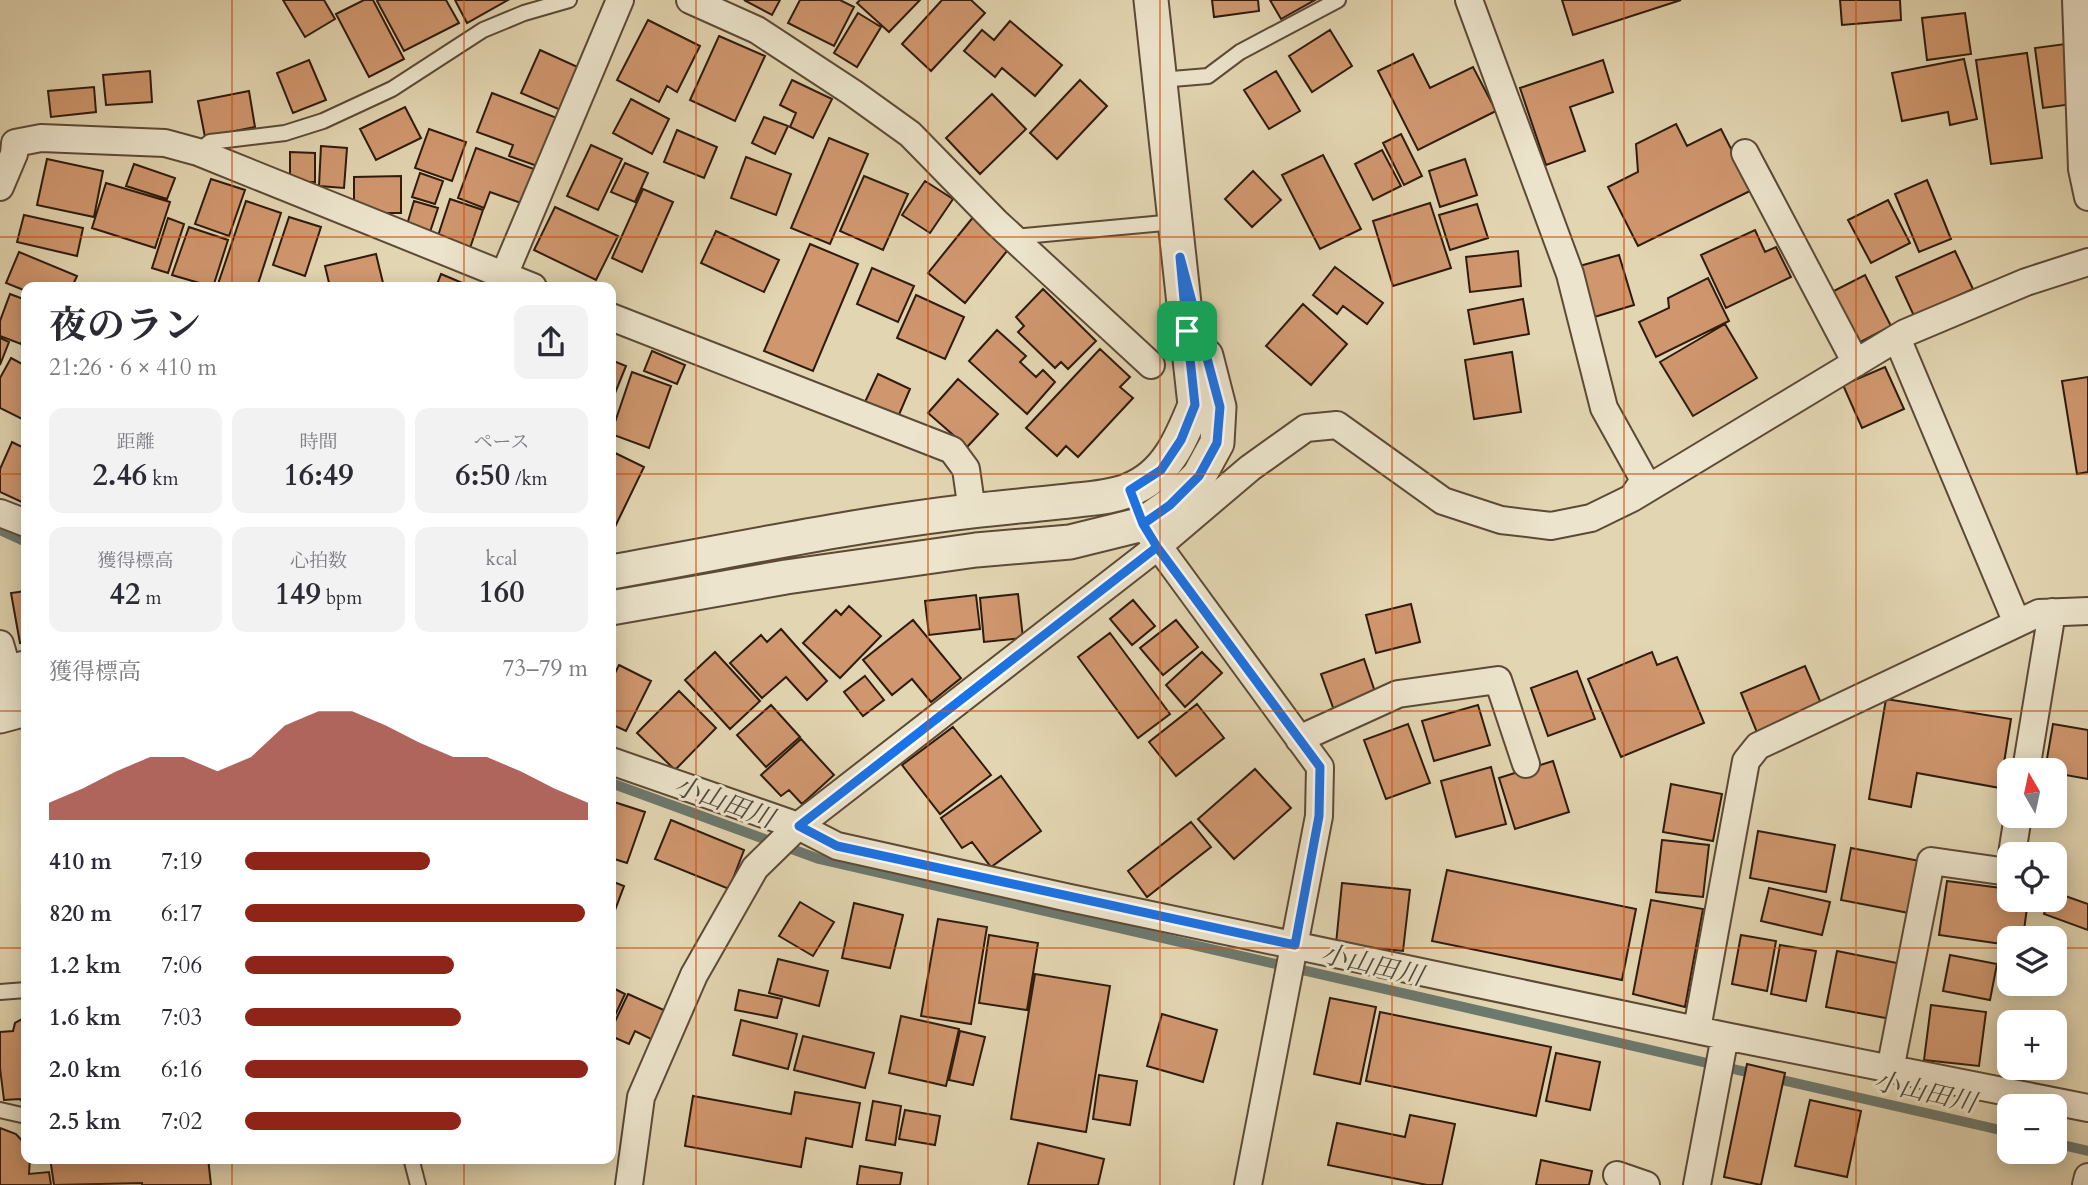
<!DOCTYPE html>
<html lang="ja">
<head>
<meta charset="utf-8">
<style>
  :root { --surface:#fff; --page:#f2f2f3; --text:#2b2b33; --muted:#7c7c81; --accent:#8f2418 }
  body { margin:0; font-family:Cardo,"Noto Serif JP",serif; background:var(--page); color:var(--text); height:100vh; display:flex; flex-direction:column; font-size:26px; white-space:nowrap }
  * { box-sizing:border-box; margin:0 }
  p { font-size:23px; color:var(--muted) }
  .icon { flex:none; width:38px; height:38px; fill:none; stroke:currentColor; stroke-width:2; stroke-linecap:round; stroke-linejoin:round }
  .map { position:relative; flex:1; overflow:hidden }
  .sheet { position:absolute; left:21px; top:282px; width:595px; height:882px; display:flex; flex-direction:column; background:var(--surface); border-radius:14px; box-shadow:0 4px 18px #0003 }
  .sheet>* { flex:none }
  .needle { width:46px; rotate:351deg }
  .buttons { position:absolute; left:1997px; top:758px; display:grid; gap:14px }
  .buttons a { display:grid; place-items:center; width:70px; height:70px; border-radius:14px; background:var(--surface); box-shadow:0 4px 18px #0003; font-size:35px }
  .pin { position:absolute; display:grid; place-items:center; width:60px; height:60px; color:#fff; margin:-30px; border-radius:14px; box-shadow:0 4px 10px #0006 }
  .round { display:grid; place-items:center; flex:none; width:74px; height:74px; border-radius:14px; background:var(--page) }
  .head { display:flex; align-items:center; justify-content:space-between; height:119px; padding:0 28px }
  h1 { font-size:38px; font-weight:700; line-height:52px }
  .figures { display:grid; grid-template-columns:repeat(3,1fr); gap:10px; height:119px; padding:7px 28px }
  .figures div { display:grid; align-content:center; border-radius:14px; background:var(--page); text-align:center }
  .figures b { font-size:30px; font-weight:700 }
  .figures small { font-size:19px; font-weight:400 }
  .figures p { font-size:19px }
  .chart { height:196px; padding:14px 28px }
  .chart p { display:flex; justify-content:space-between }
  .chart svg { width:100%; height:126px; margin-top:7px; fill:var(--accent); opacity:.7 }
  ul { padding:0 28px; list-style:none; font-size:23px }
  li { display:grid; grid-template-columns:112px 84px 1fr; align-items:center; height:52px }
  li i { height:18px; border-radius:9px; background:var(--accent) }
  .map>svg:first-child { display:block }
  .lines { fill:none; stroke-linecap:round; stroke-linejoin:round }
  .stream { stroke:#6c796e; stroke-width:10 }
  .building { fill:#d0976f; stroke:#2f1b0d; stroke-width:2 }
  .service-casing { stroke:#5c4a36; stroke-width:18 }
  .minor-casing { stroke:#5c4a36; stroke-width:30 }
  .tertiary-casing { stroke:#5c4a36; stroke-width:37 }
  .service { stroke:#ece4cc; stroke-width:14 }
  .minor { stroke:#ece4cc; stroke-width:26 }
  .tertiary { stroke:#ece4cc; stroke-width:33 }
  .route-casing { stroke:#fff; stroke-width:14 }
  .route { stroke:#1a73e8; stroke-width:9 }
  .grid { fill:none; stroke:#cc500c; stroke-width:2; stroke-opacity:0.55 }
  .labels { text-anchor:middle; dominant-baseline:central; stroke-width:6; stroke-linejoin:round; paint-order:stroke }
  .water-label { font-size:26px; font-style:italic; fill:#4e4a3d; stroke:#ece4cc }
</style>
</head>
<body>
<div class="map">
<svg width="2088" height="1185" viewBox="0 0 2088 1185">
  <rect width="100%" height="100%" fill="#e2d5b1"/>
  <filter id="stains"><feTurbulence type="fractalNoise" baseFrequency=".00286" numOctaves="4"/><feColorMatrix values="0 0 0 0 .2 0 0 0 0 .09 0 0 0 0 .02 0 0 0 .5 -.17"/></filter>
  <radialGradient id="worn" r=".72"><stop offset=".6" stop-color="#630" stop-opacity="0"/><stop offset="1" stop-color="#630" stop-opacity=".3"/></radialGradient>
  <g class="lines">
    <path class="stream" d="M0,530L26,542
      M611,783L819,859L1755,1074
      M1773,1078L2009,1132
      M2054,1143L2088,1151"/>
  </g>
  <path class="building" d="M283,0H324L335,19L305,37Z
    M364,0H373L404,59L369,77L336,14Z
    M379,0H446L459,23L404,51L377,1Z
    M455,0H508L467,23Z
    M744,0H780L772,15Z
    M800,0H840L854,7L834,46L788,23Z
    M860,0H920L889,32L857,3Z
    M942,0H971L985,13L931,71L902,44Z
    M1212,0H1258L1259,11L1214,17Z
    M1270,0H1315L1281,19Z
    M1562,0H1681L1573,35Z
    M1840,0H1900L1901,20L1842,25Z
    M858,13L881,27L857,67L834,53Z
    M1965,13L1971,54L1927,60L1922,18Z
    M648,20L700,46L677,92L667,86L659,102L617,80Z
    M1010,21L1062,65L1035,96L1002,68L995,77L964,51L982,30L994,40Z
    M1330,30L1352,66L1312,92L1289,56Z
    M719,36L765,56L735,121L690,100Z
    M2065,44L2073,104L2043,108L2035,48Z
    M540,50L582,69L563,111L521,93Z
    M2027,53L2042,158L1991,164L1976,60Z
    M1413,54L1430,88L1473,67L1496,111L1418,150L1378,71Z
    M1964,59L1977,119L1950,125L1948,112L1902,121L1892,73Z
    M309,60L326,100L293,113L277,73Z
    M1603,60L1613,92L1570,107L1585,151L1546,165L1520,88Z
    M150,71L152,102L106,105L103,75Z
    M1276,71L1300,111L1269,129L1244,90Z
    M792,80L832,99L813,138L790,127L796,113L780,105Z
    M1080,80L1107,106L1057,159L1030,133Z
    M94,87L96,112L51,117L48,91Z
    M249,91L255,127L205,137L198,101Z
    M492,93L557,118L540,167L509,156L513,145L477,132Z
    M992,94L1026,129L980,174L946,138Z
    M631,99L669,119L652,154L613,133Z
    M405,107L421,138L376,160L360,129Z
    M764,117L788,126L775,154L752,143Z
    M1676,124L1687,146L1721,129L1752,190L1638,246L1608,187L1638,172L1636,144Z
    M429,129L466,142L452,181L415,168Z
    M677,130L717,147L704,178L664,162Z
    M1401,134L1422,176L1404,185L1383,143Z
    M829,138L868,154L830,244L791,228Z
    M591,145L622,159L598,210L567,196Z
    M321,146L347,148L344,188L319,186Z
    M476,148L534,169L521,203L490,192L484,208L458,198Z
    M1382,150L1401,186L1373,200L1355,164Z
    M290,152L315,153V182H290Z
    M1323,155L1361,229L1320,249L1282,175Z
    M746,157L791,174L776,215L731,198Z
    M47,159L103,171L94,217L37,205Z
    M1465,159L1477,195L1440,207L1429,171Z
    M625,163L648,173L635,202L611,192Z
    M134,164L175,178L167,199L126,186Z
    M1253,171L1281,200L1252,227L1225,199Z
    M420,173L443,181L435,204L412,197Z
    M401,176V213H354V177Z
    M864,176L908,194L883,250L840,231Z
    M211,179L245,190L229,236L195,224Z
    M1927,180L1951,239L1919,252L1895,194Z
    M925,181L953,199L930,233L902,215Z
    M106,183L170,202L155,248L92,228Z
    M643,189L673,202L642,272L612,258Z
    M450,199L483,210L469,251L437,239Z
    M1888,200L1910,243L1871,263L1848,220Z
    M246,201L281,213L257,287H217Z
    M414,201L438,208L429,235L406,228Z
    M1430,203L1451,268L1393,286L1373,221Z
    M1477,204L1488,238L1450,250L1439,215Z
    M555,207L618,236L596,280L534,250Z
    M24,215L83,228L77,256L17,242Z
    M974,216L1011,246L965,303L928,273Z
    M289,217L321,227L305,276L273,265Z
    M168,218L184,224L168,273L152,268Z
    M189,227L228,240L213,287L172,275Z
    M1755,230L1765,252L1776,247L1791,277L1726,308L1701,255Z
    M716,231L779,260L764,292L701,263Z
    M810,244L858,264L813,371L764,351Z
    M1518,251L1521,286L1470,292L1466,257Z
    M1955,251L1973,289L1914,316L1896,277Z
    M19,252L77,276L72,287H26V291L6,283Z
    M376,254L384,287H330L325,266Z
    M1619,255L1634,305L1591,318L1576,267Z
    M1335,267L1383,303L1367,324L1343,306L1337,314L1313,295Z
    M872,268L914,286L898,322L857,304Z
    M441,274L472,287H436Z
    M1865,275L1891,326L1851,347L1824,296Z
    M1708,278L1729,321L1656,357L1639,322L1669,308L1668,298Z
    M1043,289L1096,341L1068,369L1061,362L1055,368L1018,332L1024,326L1016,317Z
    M10,294L26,300V330L21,344L0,336V321Z
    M916,295L964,317L945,359L897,338Z
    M1523,299L1529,334L1474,344L1468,310Z
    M1303,304L1347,344L1311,385L1266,346Z
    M1725,324L1757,378L1693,416L1660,362Z
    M997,330L1026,356L1020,362L1036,377L1043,370L1055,382L1027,414L969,361Z
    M0,338L9,342L0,365Z
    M1100,349L1130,377L1120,387L1133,398L1078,457L1066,446L1057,456L1026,428Z
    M652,351L685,365L677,384L644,371Z
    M1512,352L1521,412L1474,419L1465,360Z
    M11,358L26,366V421L0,408V378Z
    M611,360L626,366L611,403Z
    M1885,367L1904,409L1862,428L1843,385Z
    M632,372L671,386L649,448L611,434Z
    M878,374L910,389L898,417L865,402Z
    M2088,377V472L2077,474L2062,381Z
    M958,379L998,414L967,447L928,413Z
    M12,442L26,449V504L0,492V469Z
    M611,451L644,467L612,533L611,532Z
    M26,591V642L20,643L11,593Z
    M1018,594L1023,638L984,642L980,598Z
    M976,595L980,629L929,635L925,601Z
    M1133,600L1155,626L1132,645L1110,619Z
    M1411,604L1420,642L1376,653L1366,615Z
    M849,606L881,636L840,678L803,643L836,610L841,615Z
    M913,620L961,678L931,702L912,679L892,695L863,660Z
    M1176,620L1198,647L1163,675L1140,648Z
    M781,629L827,681L807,700L786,677L762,698L730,663L761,635L767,642Z
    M1110,633L1170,714L1138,738L1078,657Z
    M715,652L760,701L730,729L685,680Z
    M1202,652L1222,673L1185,707L1166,685Z
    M1652,652L1657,665L1677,657L1704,723L1621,757L1588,679Z
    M1364,659L1377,698L1335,713L1321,674Z
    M619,665L651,681L626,731L611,724V681Z
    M1805,666L1823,708L1758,735L1741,693Z
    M1577,671L1595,719L1548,736L1531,688Z
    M865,676L884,700L863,716L844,692Z
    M679,691L716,728L675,770L637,733Z
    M1886,699L2011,719L2000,788L1917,773L1911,807L1869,799Z
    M1197,704L1224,738L1176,776L1149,742Z
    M771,705L800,737L766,767L737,735Z
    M1478,705L1490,745L1434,761L1422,721Z
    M1408,724L1430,783L1386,799L1364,740Z
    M2053,724L2088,730V779L2054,773V770H2045Z
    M953,727L991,775L940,814L902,765Z
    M801,739L834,775L802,804L789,790L781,796L761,775Z
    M1553,761L1569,812L1515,829L1499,778Z
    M1491,767L1506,824L1456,837L1441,781Z
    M1255,769L1291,808L1234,859L1198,819Z
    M1001,776L1041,831L991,867L972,842L962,848L941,818Z
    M1671,784L1722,794L1713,841L1663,832Z
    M611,801L645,812L627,863L611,858Z
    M671,820L744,850L729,889L655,859Z
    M1191,822L1211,847L1147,897L1128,871Z
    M1758,831L1835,845L1826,892L1750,878Z
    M1662,840L1709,845L1703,897L1656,892Z
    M1851,848L1920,861L1909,913L1841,900Z
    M1447,870L1636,909L1622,980L1432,941Z
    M611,881L624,886L611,921Z
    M1947,881L2009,889V900H2028L2023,938H2009V945L1939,935Z
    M1342,883L1410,890L1403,951L1336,944Z
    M1769,888L1830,902L1822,935L1761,921Z
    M2054,892L2088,904V930L2044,914L2049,900H2054Z
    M1651,900L1703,909L1685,1007L1633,994Z
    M800,902L834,922L813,956L779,936Z
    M854,903L903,915L890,968L842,958Z
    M938,919L987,927L971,1024L921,1016Z
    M989,935L1038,943L1027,1010L979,1003Z
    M1741,935L1776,941L1767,991L1732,984Z
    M1780,945L1816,951L1806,1001L1771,994Z
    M1837,951L1902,964L1891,1019L1826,1007Z
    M1950,955L1997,964L1990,1000L1943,991Z
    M778,959L828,971L819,1006L769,993Z
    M1035,974L1110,986L1086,1132L1011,1119Z
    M611,987L625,994L611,1024Z
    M739,990L782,999L777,1018L735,1010Z
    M628,994L666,1011L653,1040L635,1031L629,1044L611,1036V1030Z
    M1330,998L1376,1007L1360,1084L1314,1074Z
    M1931,1005L1986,1012L1979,1066L1924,1060Z
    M1380,1012L1551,1047L1536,1116L1366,1081Z
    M1162,1014L1217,1030L1203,1082L1147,1066Z
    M901,1016L959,1029L946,1086L889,1073Z
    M24,1018H26V1106L20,1099L4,1100L0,1068V1032L13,1031L15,1023Z
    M741,1020L797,1034L788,1069L733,1055Z
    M960,1031L985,1037L973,1085L949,1080Z
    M803,1036L874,1053L865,1088L794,1070Z
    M1556,1053L1600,1062L1590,1110L1546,1101Z
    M1747,1064L1785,1073L1761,1185L1724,1177Z
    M1099,1075L1137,1081L1130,1125L1093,1119Z
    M795,1092L860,1103L852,1147L806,1138L801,1167L685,1146L693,1096L791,1114Z
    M1810,1100L1861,1111L1847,1177L1795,1166Z
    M873,1101L901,1106L895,1145L866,1140Z
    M905,1110L940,1116L935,1145L899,1139Z
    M1410,1115L1455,1124L1442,1185H1427L1328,1165L1337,1123L1405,1137Z
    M0,1128L16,1134L25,1144L26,1158H30L29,1174L49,1172L51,1185H0Z
    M1038,1143L1104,1159L1098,1185H1028Z
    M50,1158H208L211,1185H142V1183L54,1185Z
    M1541,1160L1592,1171L1589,1185H1536Z
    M860,1166L902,1173L900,1185H857Z"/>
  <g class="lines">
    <defs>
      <path id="service" d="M1160,80L1208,76L1240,52L1338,0
        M198,152L210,142L285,133L323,121L392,89L483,30L524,13L569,0
        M1014,237L1175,222
        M0,992L26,990
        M0,1110L26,1116
        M411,1158L418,1185"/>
      <path id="minor" d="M690,0L757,30L853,93L910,134L996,222L1151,365
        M1469,0L1570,274L1604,408L1644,480L1632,498
        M2076,0L2082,169L2088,197
        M1745,153L1856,363
        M0,187L14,154L15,143L41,138L165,143L198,152L533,287
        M499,287L620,0
        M611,317L952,450L966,469L972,511
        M1897,338L2017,623
        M0,513L26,523
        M1148,532L1320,767L1319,816L1248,1185
        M0,644L8,671L15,712
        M1299,739L1398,694L1498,680L1526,764
        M611,761L798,826L837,846L1065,897L1725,1036L2088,1108
        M2026,770L2052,612
        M2012,854L2018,816
        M1697,1029L1746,761L1758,746L2039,613L2088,611
        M1890,1070L1931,861L2008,872L2009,869
        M1617,1175L1646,1185
        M629,1185L641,1097L694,975L755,868L798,826L1157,547L1250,468L1306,428L1337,425L1443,501L1501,520L1551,526L1591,518L1632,498L1905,333L2026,282L2088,262
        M1697,1185L1725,1036
        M2086,1185L2088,1177"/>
      <path id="tertiary" d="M611,572C730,551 851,525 971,511C1007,507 1042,504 1077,500C1094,498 1113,497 1129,490C1166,476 1181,440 1195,405L1151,0
        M611,608L786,577L976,550L1070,542L1143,524L1170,505L1199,476L1217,443L1219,407L1206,356
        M0,673L26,668
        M0,716L26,709"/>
    </defs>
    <use href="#service" class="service-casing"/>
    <use href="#minor" class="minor-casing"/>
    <use href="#tertiary" class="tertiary-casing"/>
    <use href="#service" class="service"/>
    <use href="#minor" class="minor"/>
    <use href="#tertiary" class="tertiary"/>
  </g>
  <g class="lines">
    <defs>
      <path id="route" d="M1187,331L1195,405L1181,440L1161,470L1130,490L1143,524L1157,547L799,826L837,846L1295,945L1319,816L1320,767L1157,547L1143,524L1170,505L1199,476L1217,443L1220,407L1180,257L1187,331"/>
    </defs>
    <use href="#route" class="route-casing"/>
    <use href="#route" class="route"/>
  </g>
  <path class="grid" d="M232,0V287M464,0V287M696,0V1185M928,0V1185M1160,0V1185M1392,0V1185M1624,0V1185M1856,0V1185M0,237H2088M0,474H26M611,474H2088M0,711H26M611,711H2088M0,948H26M611,948H2009M2054,948H2088M232,1158V1185M464,1158V1185"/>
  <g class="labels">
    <g class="water-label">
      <text transform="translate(724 802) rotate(20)">小山田川</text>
      <text transform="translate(1372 965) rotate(13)">小山田川</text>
      <text transform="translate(1925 1092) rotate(13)">小山田川</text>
    </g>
  </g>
  <rect width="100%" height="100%" filter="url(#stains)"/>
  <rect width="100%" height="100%" fill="url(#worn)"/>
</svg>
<div class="buttons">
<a><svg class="needle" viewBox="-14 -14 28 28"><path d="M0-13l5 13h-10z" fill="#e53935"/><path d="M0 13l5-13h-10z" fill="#7c7c81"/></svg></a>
<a><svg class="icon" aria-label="locate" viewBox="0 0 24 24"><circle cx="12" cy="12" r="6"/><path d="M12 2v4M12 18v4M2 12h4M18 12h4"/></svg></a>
<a><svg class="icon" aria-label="layers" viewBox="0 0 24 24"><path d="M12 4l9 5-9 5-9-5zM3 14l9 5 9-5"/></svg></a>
<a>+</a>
<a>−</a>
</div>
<div class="pin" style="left:1187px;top:331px;background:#1e9e55"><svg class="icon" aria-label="arrive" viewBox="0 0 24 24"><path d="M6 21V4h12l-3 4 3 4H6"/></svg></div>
<section class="sheet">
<div class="head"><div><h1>夜のラン</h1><p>21:26 · 6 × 410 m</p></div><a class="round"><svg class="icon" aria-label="share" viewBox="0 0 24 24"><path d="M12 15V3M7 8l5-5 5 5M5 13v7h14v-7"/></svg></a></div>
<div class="figures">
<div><p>距離</p><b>2.46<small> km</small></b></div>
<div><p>時間</p><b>16:49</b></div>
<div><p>ペース</p><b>6:50<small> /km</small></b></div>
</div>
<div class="figures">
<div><p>獲得標高</p><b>42<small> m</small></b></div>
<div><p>心拍数</p><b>149<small> bpm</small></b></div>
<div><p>kcal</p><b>160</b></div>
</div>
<div class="chart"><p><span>獲得標高</span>73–79 m</p>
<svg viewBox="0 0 160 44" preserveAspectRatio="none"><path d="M0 44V38L10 33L20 27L30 22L40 22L50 27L60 22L70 11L80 6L90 6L100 11L110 17L120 22L130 22L140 27L150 33L160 38V44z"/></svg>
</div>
<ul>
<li><b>410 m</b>7:19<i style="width:54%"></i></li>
<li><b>820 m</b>6:17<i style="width:99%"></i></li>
<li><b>1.2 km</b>7:06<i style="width:61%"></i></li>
<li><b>1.6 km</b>7:03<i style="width:63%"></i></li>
<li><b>2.0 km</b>6:16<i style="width:100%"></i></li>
<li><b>2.5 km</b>7:02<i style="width:63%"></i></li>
</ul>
</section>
</div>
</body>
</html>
